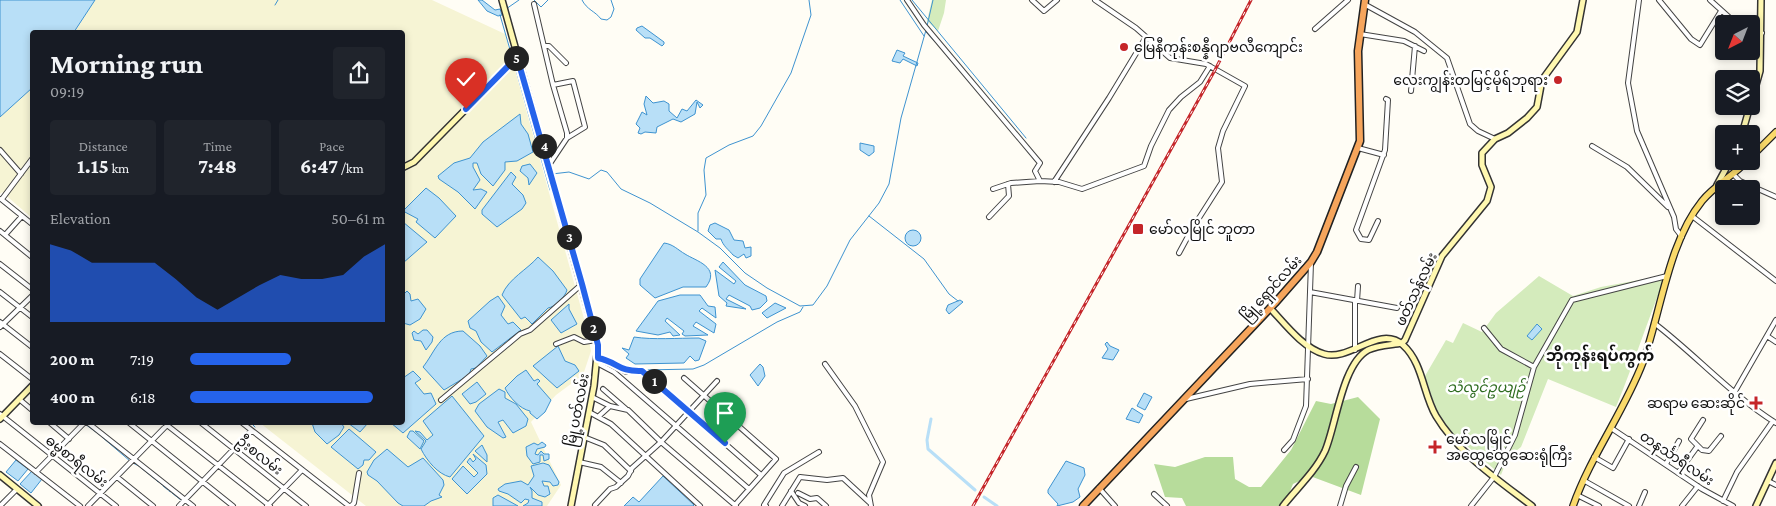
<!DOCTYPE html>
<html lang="en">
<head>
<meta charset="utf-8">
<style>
  :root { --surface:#171b24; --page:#20242c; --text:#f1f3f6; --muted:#9ea1a6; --accent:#2563eb }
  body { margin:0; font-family:"Crimson Pro","Noto Sans Myanmar",serif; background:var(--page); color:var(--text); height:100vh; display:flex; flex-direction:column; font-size:19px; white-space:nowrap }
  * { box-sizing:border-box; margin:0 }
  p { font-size:16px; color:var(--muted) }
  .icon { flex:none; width:28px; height:28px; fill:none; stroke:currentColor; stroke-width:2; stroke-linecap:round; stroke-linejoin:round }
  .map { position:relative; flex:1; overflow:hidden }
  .details { position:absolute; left:30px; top:30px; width:375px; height:395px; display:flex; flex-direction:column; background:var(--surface); border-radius:5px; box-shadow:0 2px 8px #0003 }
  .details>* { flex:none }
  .needle { width:32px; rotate:222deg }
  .tools { position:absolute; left:1715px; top:15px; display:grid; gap:10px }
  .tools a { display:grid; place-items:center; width:45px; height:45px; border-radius:5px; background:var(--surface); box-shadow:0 2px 8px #0003; font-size:25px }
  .pin { position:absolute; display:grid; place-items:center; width:42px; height:42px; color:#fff; margin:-51px -21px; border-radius:50% 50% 50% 0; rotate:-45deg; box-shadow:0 0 5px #0007 }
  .pin .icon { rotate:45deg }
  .km { position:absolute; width:25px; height:25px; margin:-12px; border-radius:50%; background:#222; color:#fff; font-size:14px; line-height:25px; text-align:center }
  .round { display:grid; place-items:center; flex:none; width:52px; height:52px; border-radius:5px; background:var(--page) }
  .head { display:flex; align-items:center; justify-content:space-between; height:85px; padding:0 20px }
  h1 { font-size:28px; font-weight:700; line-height:38px }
  .metrics { display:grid; grid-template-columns:repeat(3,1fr); gap:8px; height:85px; padding:5px 20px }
  .metrics div { display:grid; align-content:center; border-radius:5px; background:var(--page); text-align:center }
  .metrics b { font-size:21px; font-weight:700 }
  .metrics small { font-size:14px; font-weight:400 }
  .metrics p { font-size:14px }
  .chart { height:140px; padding:10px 20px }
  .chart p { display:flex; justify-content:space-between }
  .chart svg { width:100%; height:90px; margin-top:5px; fill:var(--accent); opacity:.7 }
  ul { padding:0 20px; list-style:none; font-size:16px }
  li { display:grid; grid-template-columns:80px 60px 1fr; align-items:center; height:38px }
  li i { height:12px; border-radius:6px; background:var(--accent) }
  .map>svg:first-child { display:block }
  .farmland { fill:#f6f4d4 }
  .green { fill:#d4ebbc }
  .forest { fill:#b7dc9b }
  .water { fill:#b8dff7; stroke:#3e93d0 }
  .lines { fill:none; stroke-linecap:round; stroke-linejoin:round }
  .stream { stroke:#3e93d0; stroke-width:1 }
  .canal { stroke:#b8dff7; stroke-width:3 }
  .street-casing { stroke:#444; stroke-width:6 }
  .secondary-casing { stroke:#333; stroke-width:8 }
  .primary-casing { stroke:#222; stroke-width:8 }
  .highway-casing { stroke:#222; stroke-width:9 }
  .street { stroke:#fff; stroke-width:4 }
  .secondary { stroke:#fff8b0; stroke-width:5 }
  .primary { stroke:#fada6a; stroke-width:5.5 }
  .highway { stroke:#f6a55c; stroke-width:6 }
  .rail-casing { stroke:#c52529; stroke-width:3 }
  .rail { stroke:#fff; stroke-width:1; stroke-dasharray:4; stroke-linecap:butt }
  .route-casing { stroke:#fff; stroke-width:10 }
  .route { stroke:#2563eb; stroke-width:6 }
  .poi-dot { fill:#c52529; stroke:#fff; stroke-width:2 }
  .labels { text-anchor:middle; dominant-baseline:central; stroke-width:5; stroke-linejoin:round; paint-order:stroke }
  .poi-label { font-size:14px; fill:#111; stroke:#fff; text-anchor:start }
  .street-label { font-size:14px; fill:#111; stroke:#fff }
  .park-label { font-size:14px; font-style:italic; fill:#2d6b1e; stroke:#fff }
  .quarter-label { font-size:16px; font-weight:bold; fill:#111; stroke:#fff }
</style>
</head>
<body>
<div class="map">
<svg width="1776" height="506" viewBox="0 0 1776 506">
  <rect width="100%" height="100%" fill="#fffdf5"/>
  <path class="farmland" d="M95,0H432L505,34L586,326L591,351L583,375L556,395L531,422L561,485L547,506H366L260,423L402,422V32H75Z
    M32,88V218L2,192L0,194V117Z"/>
  <path class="green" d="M932,0H946L944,13L938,31L927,21Z
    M1666,275C1648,319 1634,363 1616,407L1548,379L1521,447L1508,457L1501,475L1453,434L1437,412L1425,376L1446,340L1453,343L1463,323L1482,332L1496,313L1539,276L1573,296L1601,287Z"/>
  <path class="forest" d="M1358,397L1380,419L1361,495L1310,476L1293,484L1284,506H1186L1182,498L1165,497L1154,464L1175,467L1205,457H1233L1235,479L1249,487H1261L1291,450L1316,401L1331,404Z"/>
  <path class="water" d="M0,0H95L74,32H32V88L0,117Z
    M478,0H482L495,10L500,9L502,15L498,16L487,11Z
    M642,26L664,42V44L662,46L650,38H645L636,30L637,28Z
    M897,50L905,53L903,56L918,63L917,66L903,59L900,63L892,61Z
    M646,96L653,103L664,101L669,104V111L677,118L682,109L687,111L696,100L703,105L700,108L697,102L695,114L681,122L673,119L657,127L656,133L645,132L641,134L638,133L640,128L636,124L642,112L647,115L644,104Z
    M520,114L521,124L528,134L533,152L517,161L505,162V170L493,186L481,174L477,163H473V167L480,180L473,190L481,189L487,192L475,209L458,192L439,179L438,176L454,163L470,158L483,142Z
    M860,143L874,146V152L869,156L860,150Z
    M530,164L537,173L529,185L528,178L520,171L522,166Z
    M511,172L516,177L512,184L523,195L526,203L522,209L497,227L482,214V210Z
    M426,188L439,198L456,216L435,238L416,222L418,219L403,211Z
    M403,222L427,242L403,263L402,222Z
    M715,223L729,230L734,240L743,241L745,248L751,247V256L746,258L744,254L738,258L733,255C729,250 723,246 721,239H716L708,231L710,225Z
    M905 238a8 8 0 1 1 16 0a8 8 0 1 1-16 0Z
    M664,243C673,244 678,250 685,254C696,261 721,267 706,287H683L655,298L640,285V279Z
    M538,257L553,271L567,290C565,297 555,307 548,308L532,324L525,317L521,319L502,295C508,279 528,269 538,257Z
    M723,262L745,285L766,296L767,301L760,308L752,310L750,306L729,295L726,299L746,309L726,306L727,303L719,296L715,270L734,284L736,281L719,267Z
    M407,291L410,294L411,301L418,299L426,309L420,319L410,325L403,323V295Z
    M680,295H700L708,306L715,307L716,318L702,308L699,311L716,324L714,333L696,322L693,326L708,335L685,336L682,334L684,331L667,318L665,321L680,335L673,336L670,332L658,335L636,331L658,301Z
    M498,296L505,306L501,315L508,324L513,322L521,330L492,352L481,342L476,331L470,328L468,321L490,301Z
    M960,300L963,302L949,314L946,310L948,305Z
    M775,303L786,308L767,318L762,313Z
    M569,304V309L577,324L561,333L551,320Z
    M1537,324L1542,329L1532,340L1527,336Z
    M423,330H427L433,337L432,342L426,350L421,341L414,340L412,333L414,331L418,334Z
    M463,331L480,346L487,356L476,368L471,369L469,375L444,390L423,367C435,352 440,331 463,331Z
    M634,337C653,340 678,338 699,338L706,341L699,360L695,361L690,356L684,363L635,364L626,358L629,354L622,348L629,350Z
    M1107,342L1110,346L1119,350L1113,360L1102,358L1108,349L1105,344Z
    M558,346L565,361L575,365L579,371L557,388L533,366Z
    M760,364L763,367L765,376L758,386L750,375Z
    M526,370L534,381L538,379L540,381L537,384L551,400L545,412L537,419L530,413V411C520,409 509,397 505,388L517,376Z
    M413,371L421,379L415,383L424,394L431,393L436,404L403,433L391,423L402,422L403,378Z
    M477,382L486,394L476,402L470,404L462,394Z
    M499,389L505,392V398L516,404L528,419L526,426L513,433L503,420L498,422L506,437L503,438L487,427L475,411L479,404Z
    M1144,393L1152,397L1145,410L1137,406Z
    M452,396L484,436L450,477C438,474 427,461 421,449L426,441L415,431L420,432L427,440L433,435L423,421Z
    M1132,408L1143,415L1139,423L1126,419Z
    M312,423H341L344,427L339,435L327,444L315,432Z
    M348,423H368L360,432Z
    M349,429L376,452L369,460H364L363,465L358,469L331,447Z
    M410,431H413L424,441L420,449L407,437Z
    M542,442L546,445L545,447L537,449L535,454L538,455L541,451L544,454H549V459L544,461L543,455H540V462L533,464L527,456L526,447L534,443L538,445Z
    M482,445L487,455V462L475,451Z
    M387,449L408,467L423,458L443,480L444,485L439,495L442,497L431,501L424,506H403L398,503L377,481L368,475L367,472L374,460Z
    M473,454L486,465L487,474L467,494L452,479L463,466L474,477L478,473L467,462L470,458L473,462L476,459Z
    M16,460L28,469L18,481L6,472Z
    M1066,461L1084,468L1085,475L1078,489L1080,497L1073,502L1057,506L1058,504L1048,493V490Z
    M543,463L549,465L559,482L558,485L553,486L550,482L542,481L544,486H548L550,494L545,497L538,495L530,487L532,491V498L542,502V506H523L528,503L529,500L525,499L521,503L508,494L499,491L498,489L505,484L521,481L528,485L534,476L531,466Z
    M32,471L42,479L31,493L20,484Z
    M663,476L694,505L693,506H624L633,497L639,502Z
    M498,495L518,506H493V498Z"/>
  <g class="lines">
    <path class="stream" d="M534,0L541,7L548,0
      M582,0C587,10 595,11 601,19L607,20L611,17L614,9L611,0
      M900,0L924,36
      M912,0L1026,138
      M275,5L278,0
      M506,9L519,0
      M500,15L513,60
      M927,26L933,0
      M926,32L939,46
      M943,51L1021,143
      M514,63L550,190
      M552,174L569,172L589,179L601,170L607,172L621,189L650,203L698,232L720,248L745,273L767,288L800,306L813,305L827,286L850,240L879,203L889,184L901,118L926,30
      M869,216L924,259L949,294L958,301
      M698,231V213L706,195L704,170L706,158L729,145L753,136L761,126L791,73L811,15L809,0
      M644,370L693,369L704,365L777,322L800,312L803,307
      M250,422L255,427
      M85,424L100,435
      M102,437L130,461
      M133,463L139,466
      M140,467L150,475
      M151,476L155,479
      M156,480L158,482
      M159,482L162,485
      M163,486L168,490
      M169,491L171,492
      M172,493L181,500"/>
    <path class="canal" d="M931,419L927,440L928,449L975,490
      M984,497L997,506"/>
    <defs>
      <path id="street" d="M907,0L924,25L1040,163L1035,171L1040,181L1011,183L993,189
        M1032,0L1044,11L1057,0
        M1095,0L1136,28L1170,58L1206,64L1245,86L1223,131L1218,148L1222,182L1192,229L1179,253
        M1639,0L1628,83L1637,131L1674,217L1676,229L1682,237
        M1659,0L1691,39L1700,45L1721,11
        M1710,0L1730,18L1742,24
        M534,4L553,85L567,133V138
        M1364,4L1415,32L1447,58L1470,124L1478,131L1495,139
        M1751,28L1762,33
        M1315,29L1348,0
        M1360,34L1404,41L1424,51
        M544,46H549L566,63
        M1411,91L1415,46
        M1592,146L1627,167L1668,207
        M1358,148L1384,155
        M0,150L21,174
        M549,165L567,138L585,127L573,81L553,85
        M1734,175L1740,181L1776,197
        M1040,181L1059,182L1082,189L1144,166L1151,146L1169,110L1181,97L1200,82L1210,66
        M1054,182L1109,98L1146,37
        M1,199L32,224
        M2,199L32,159
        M1692,216L1776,281
        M989,217L1009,196L1008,184
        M1378,221L1369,240L1361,239L1356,230L1385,150L1388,100L1386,99
        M0,231L32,257
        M5,235L22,216
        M0,264L32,289
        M0,292L32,317
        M1310,292L1397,308
        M1355,300V350
        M1357,301L1358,286
        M0,322L32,347
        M1654,323C1696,355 1731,395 1776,423
        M0,327L32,296
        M1484,328L1501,349L1534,367
        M1767,336L1776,342
        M556,344L574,337L584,342L596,340
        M0,354L32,379
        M597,358L607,360L626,372L642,371L761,475
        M597,363L614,372L749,489
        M825,364L855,406L883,462L869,495L871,506
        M684,378L776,459L735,505
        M603,389L626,409
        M1734,393L1776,320
        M592,397L610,406L628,410L661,442L736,506
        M19,399L32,410
        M1186,399L1250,384L1308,379
        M441,400L520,334L530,330L582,284
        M589,412L611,424L700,506
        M0,414L116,506
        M599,416L610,406
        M1703,420L1691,439L1702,450L1709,451L1721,436
        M49,422L69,439
        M87,422L193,506
        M128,422L233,506
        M163,422L270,506
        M200,422L306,506
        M241,422L349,506
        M1611,428L1702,489L1733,506
        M584,437L604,445L631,471
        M0,444L80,506
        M1284,450L1293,440L1306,406L1311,263
        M1594,457L1613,468L1629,439
        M579,462L601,467L621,483
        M1666,464L1679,441
        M36,472L85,422
        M1678,473L1697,447
        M117,477L153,506
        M1583,480L1629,506
        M1768,481L1776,485
        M1099,488L1115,506
        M791,491L799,503L805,506
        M798,493L810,499L817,498L826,506
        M1154,494L1167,506
        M1577,495L1599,506
        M1723,501L1737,472L1773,421
        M595,505L610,489L616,487L628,476L632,468L661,442L717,381
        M0,506L17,489
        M88,506L170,422
        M179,506L251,431
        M267,506L302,470
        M351,506L354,503L359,473
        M766,506L764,505L784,473L819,452
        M782,506L800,477L827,480L843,478L869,502
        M1340,506L1346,486L1356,467
        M1471,506L1494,477L1515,435L1534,367L1572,300L1667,276
        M1639,506L1645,492
        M1682,506L1698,486"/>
      <path id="secondary" d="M502,0L598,345L594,386L571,506
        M1742,134L1760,71L1761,0
        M402,168L414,162L517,57
        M1717,185L1730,161
        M1270,308C1285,324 1303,348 1324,354C1350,362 1379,324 1403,345C1423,363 1423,394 1436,416C1458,453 1498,480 1532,506
        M0,419L32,386
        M0,475L38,506
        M1283,506C1297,488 1315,472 1325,451C1336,426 1342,364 1368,350C1378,345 1391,345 1402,343L1405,340L1442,256L1487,201L1491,187L1482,165V153L1495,139L1508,133L1527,118L1537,107L1542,80L1577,32L1583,0
        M1756,506L1776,463"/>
      <path id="primary" d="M1751,157L1776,132
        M1573,506C1591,455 1624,412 1643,362C1661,312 1668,243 1702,201C1715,185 1733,176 1747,161"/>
      <path id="highway" d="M1083,506L1275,303L1311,262L1317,252L1360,141L1358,51L1365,0"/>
    </defs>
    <use href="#street" class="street-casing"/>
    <use href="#secondary" class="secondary-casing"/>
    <use href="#primary" class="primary-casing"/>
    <use href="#highway" class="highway-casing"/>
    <use href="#street" class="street"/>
    <use href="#secondary" class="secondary"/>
    <use href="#primary" class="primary"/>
    <use href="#highway" class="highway"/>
    <defs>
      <path id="rail" d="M973,506L1215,70L1251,0"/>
    </defs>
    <use href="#rail" class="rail-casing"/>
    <use href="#rail" class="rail"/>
  </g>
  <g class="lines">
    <defs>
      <path id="route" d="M466,109L517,57L582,284L598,345V358C618,362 618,372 642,371L725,443"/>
    </defs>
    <use href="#route" class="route-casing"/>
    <use href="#route" class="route"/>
  </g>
  <g class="poi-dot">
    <circle cx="1124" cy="47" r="5"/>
    <circle cx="1558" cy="80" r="5"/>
    <rect x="1132" y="223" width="12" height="12" rx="2.5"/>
    <path d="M1753.5 395.5h5v5h5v5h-5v5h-5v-5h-5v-5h5z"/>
    <path d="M1432.5 439.5h5v5h5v5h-5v5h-5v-5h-5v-5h5z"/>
  </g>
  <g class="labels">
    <g class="poi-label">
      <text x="1134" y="47">မြေနီကုန်းစန္နီဂျာဗလီကျောင်း</text>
      <text x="1548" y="80" text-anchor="end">လေးကျွန်းတမြင့်မိုရ်ဘုရား</text>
      <text x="1149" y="229">မော်လမြိုင် ဘူတာ</text>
      <text x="1745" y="403" text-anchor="end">ဆရာမ ဆေးဆိုင်</text>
      <text x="1446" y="439">မော်လမြိုင်<tspan x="1446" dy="16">အထွေထွေဆေးရုံကြီး</tspan></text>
    </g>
    <g class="street-label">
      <text transform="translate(1271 288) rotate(-48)">မြို့ရှောင်လမ်း</text>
      <text transform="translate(1416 289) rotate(-65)">ဖတ်သန်လမ်း</text>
      <text transform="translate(577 410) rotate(-79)">မြို့ပတ်လမ်း</text>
      <text transform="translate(260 455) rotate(38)">ဦးစလမ်း</text>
      <text transform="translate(1677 458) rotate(34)">တနင်္သာရီလမ်း</text>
      <text transform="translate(77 461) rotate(38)">ဓမ္မစာရီလမ်း</text>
    </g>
    <g class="park-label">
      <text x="1486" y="387">သံလွင်ဥယျဉ်</text>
    </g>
    <g class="quarter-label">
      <text x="1600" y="355">ဘိုကုန်းရပ်ကွက်</text>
    </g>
  </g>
</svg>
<div class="tools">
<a><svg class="needle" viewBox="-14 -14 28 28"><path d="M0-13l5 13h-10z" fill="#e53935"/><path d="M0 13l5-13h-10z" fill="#9ea1a6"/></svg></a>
<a><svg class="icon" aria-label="layers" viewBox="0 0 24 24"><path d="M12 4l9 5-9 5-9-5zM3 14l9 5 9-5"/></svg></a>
<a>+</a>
<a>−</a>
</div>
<div class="pin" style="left:725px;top:443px;background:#1e9e55"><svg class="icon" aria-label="arrive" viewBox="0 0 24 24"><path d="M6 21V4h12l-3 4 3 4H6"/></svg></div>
<div class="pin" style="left:466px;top:109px;background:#d93025"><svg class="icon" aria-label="check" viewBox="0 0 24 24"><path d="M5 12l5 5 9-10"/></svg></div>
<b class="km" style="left:654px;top:381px">1</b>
<b class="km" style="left:593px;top:328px">2</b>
<b class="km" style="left:569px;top:237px">3</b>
<b class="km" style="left:544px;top:146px">4</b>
<b class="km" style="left:516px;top:58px">5</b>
<section class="details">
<div class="head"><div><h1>Morning run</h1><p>09:19</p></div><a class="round"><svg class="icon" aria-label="share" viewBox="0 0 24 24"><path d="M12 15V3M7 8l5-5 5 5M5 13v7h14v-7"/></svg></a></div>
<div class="metrics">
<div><p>Distance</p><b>1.15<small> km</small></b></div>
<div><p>Time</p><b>7:48</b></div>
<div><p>Pace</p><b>6:47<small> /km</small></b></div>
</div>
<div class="chart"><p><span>Elevation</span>50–61 m</p>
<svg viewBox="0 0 160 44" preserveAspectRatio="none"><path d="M0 44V6L10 9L20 15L30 15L40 15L50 15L60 23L70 32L80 38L90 32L100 26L110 21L120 23L130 23L140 21L150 12L160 6V44z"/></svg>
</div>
<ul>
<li><b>200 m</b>7:19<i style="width:52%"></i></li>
<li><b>400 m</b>6:18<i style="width:94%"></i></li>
</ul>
</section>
</div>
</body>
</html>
